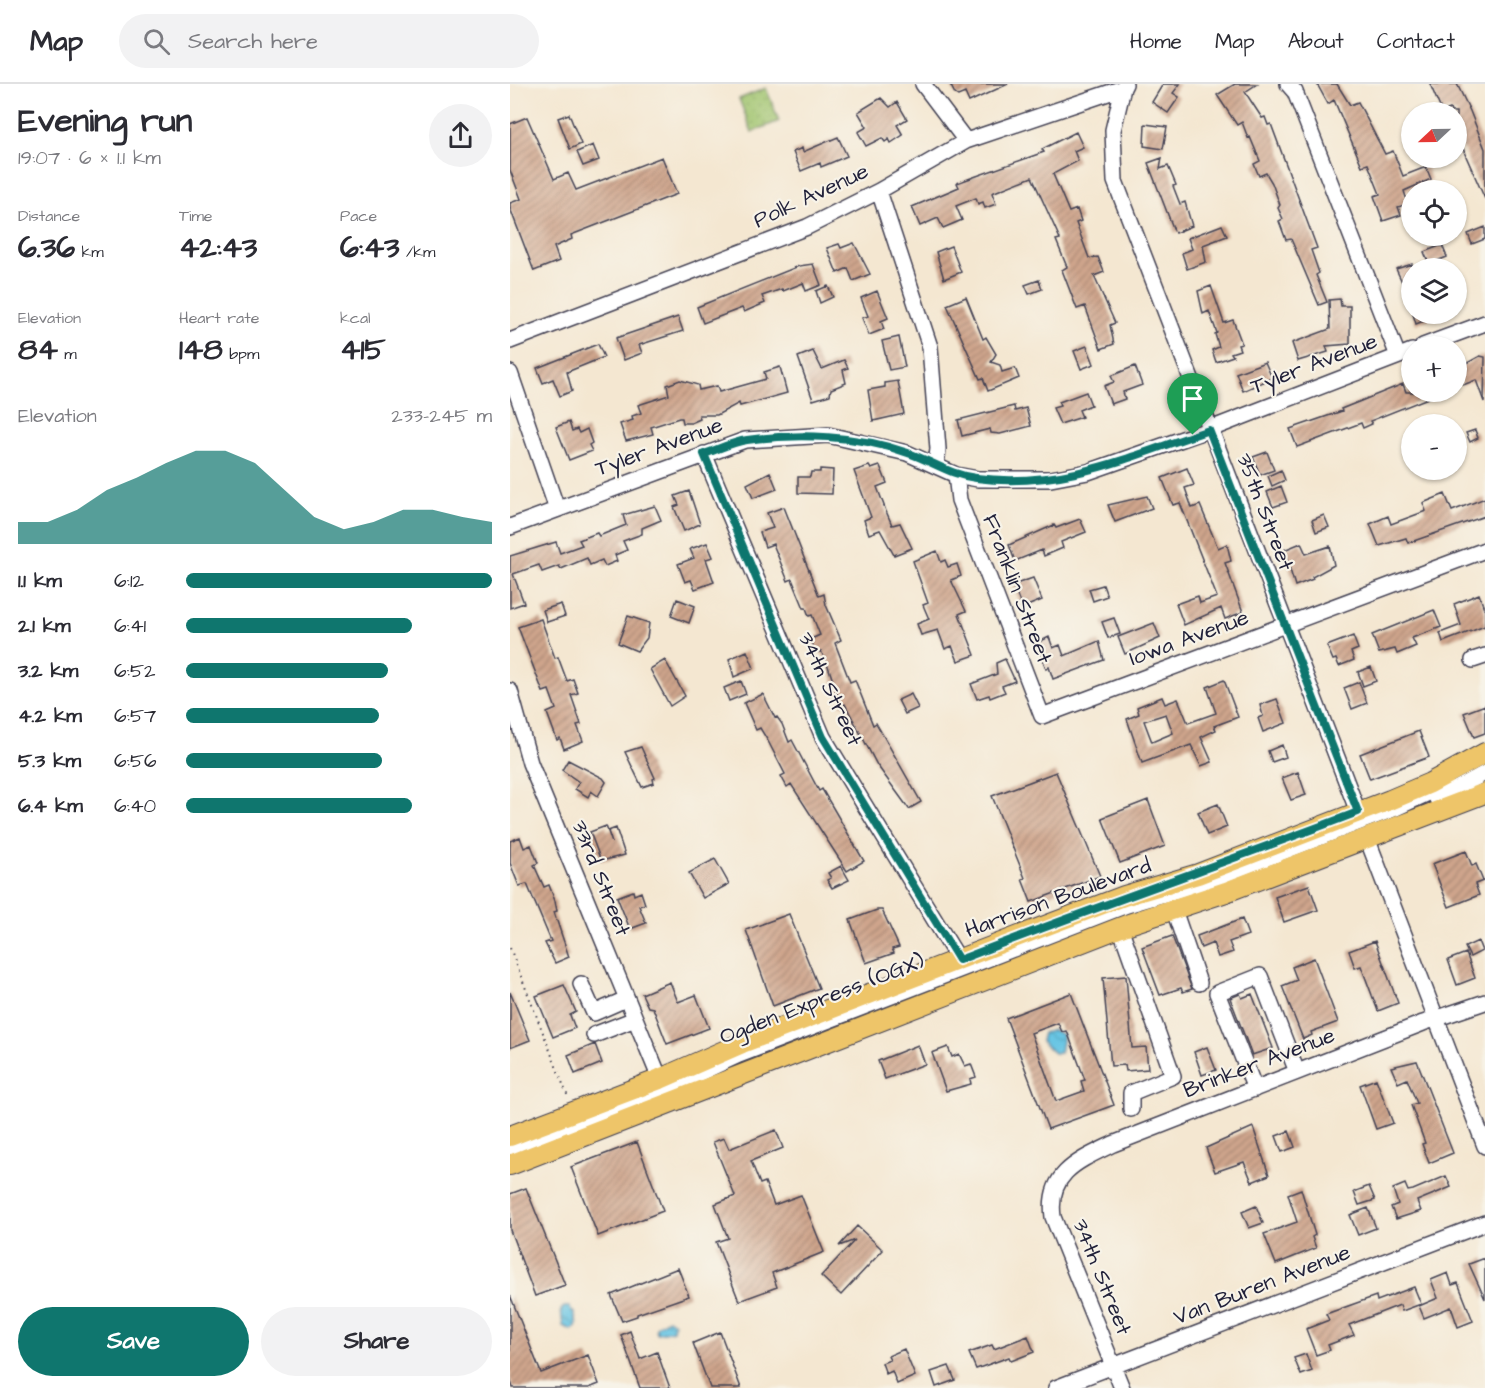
<!DOCTYPE html>
<html lang="en">
<head>
<meta charset="utf-8">
<style>
  :root { --surface:#fff; --page:#f2f2f3; --text:#2b2b33; --muted:#7c7c81; --line:#e1e1e2; --accent:#0f766e }
  body { margin:0; font-family:"Architects Daughter",sans-serif; background:var(--page); color:var(--text); height:100vh; display:flex; flex-direction:column; font-size:22px; white-space:nowrap }
  * { box-sizing:border-box; margin:0 }
  p { font-size:20px; color:var(--muted) }
  .icon { flex:none; width:33px; height:33px; fill:none; stroke:currentColor; stroke-width:2; stroke-linecap:round; stroke-linejoin:round }
  .map { position:relative; flex:1; overflow:hidden }
  .panel { display:flex; flex-direction:column; background:var(--surface); width:510px }
  .panel>* { flex:none }
  .needle { width:39px; rotate:248deg }
  .tools { position:absolute; left:891px; top:18px; display:grid; gap:12px }
  .tools a { display:grid; place-items:center; width:66px; height:66px; border-radius:50%; background:var(--surface); box-shadow:0 2px 4px #0004; font-size:30px }
  .pin { position:absolute; display:grid; place-items:center; width:51px; height:51px; color:#fff; margin:-62px -26px; border-radius:50% 50% 50% 0; rotate:-45deg; box-shadow:0 0 6px #0007 }
  .pin .icon { rotate:45deg }
  .round { display:grid; place-items:center; flex:none; width:63px; height:63px; border-radius:32px; background:var(--page) }
  .headline { display:flex; align-items:center; justify-content:space-between; height:102px; padding:0 18px }
  h1 { font-size:33px; font-weight:700; line-height:45px }
  .stats { display:grid; grid-template-columns:repeat(3,1fr); gap:9px; height:102px; padding:6px 18px }
  .stats div { display:grid; align-content:center }
  .stats b { font-size:30px; font-weight:700 }
  .stats small { font-size:16px; font-weight:400 }
  .stats p { font-size:16px }
  .chart { height:168px; padding:12px 18px }
  .chart p { display:flex; justify-content:space-between }
  .chart svg { width:100%; height:108px; margin-top:6px; fill:var(--accent); opacity:.7 }
  .primary-button { display:flex; gap:12px; margin-top:auto; padding:12px 18px }
  .primary-button a { flex:1; height:69px; border-radius:36px; background:var(--accent); color:#fff; font-size:24px; font-weight:700; line-height:69px; text-align:center }
  .primary-button a+a { background:var(--page); color:var(--text) }
  ul { padding:0 18px; list-style:none; font-size:20px }
  li { display:grid; grid-template-columns:96px 72px 1fr; align-items:center; height:45px }
  li i { height:15px; border-radius:8px; background:var(--accent) }
  header { display:flex; align-items:center; gap:36px; box-sizing:border-box; height:84px; padding:0 30px; background:var(--surface); border-bottom:2px solid var(--line) }
  header strong { font-size:28px }
  nav { display:flex; gap:33px; margin-inline-start:auto; font-size:21px }
  .search { width:420px; height:54px; background:var(--page); display:flex; align-items:center; gap:15px; box-sizing:border-box; padding:0 21px; border-radius:33px; color:var(--muted); font-size:22px }
  main { display:flex; flex:1; min-height:0 }
  .map>svg:first-child { display:block }
  .grass { fill:url(#grass-dots); stroke:#627455; stroke-width:1.5 }
  .water { fill:url(#water-waves); stroke:#447490; stroke-width:1.5 }
  .building { fill:url(#building-hatch); fill-rule:evenodd }
  .lines { fill:none; stroke-linecap:round; stroke-linejoin:round }
  .minor-casing { stroke:#424052; stroke-width:18 }
  .major-casing { stroke:#424052; stroke-width:22 }
  .path { stroke:#424052; stroke-width:2; stroke-dasharray:1.5 4.5; stroke-linecap:butt }
  .minor { stroke:#fff; stroke-width:15 }
  .major { stroke:#eec569; stroke-width:20 }
  .route-casing { stroke:#fff; stroke-width:12 }
  .route { stroke:#0f766e; stroke-width:8 }
  .labels { text-anchor:middle; dominant-baseline:central; stroke-width:4.5; stroke-linejoin:round; paint-order:stroke }
  .street-label { font-size:22px; fill:#22223b; stroke:#f7f3e8 }
</style>
</head>
<body>
<header>
<strong>Map</strong>
<div class="search"><svg class="icon" aria-label="search" viewBox="0 0 24 24"><circle cx="10" cy="10" r="6"/><path d="M15 15l6 6"/></svg>Search here</div>
<nav><a>Home</a><a>Map</a><a>About</a><a>Contact</a></nav>
</header>
<main>
<section class="panel">
<div class="headline"><div><h1>Evening run</h1><p>19:07 · 6 × 1.1 km</p></div><a class="round"><svg class="icon" aria-label="share" viewBox="0 0 24 24"><path d="M12 15V3M7 8l5-5 5 5M5 13v7h14v-7"/></svg></a></div>
<div class="stats">
<div><p>Distance</p><b>6.36<small> km</small></b></div>
<div><p>Time</p><b>42:43</b></div>
<div><p>Pace</p><b>6:43<small> /km</small></b></div>
</div>
<div class="stats">
<div><p>Elevation</p><b>84<small> m</small></b></div>
<div><p>Heart rate</p><b>148<small> bpm</small></b></div>
<div><p>kcal</p><b>415</b></div>
</div>
<div class="chart"><p><span>Elevation</span>233–245 m</p>
<svg viewBox="0 0 160 44" preserveAspectRatio="none"><path d="M0 44V35L10 35L20 30L30 22L40 17L50 11L60 6L70 6L80 11L90 22L100 33L110 38L120 35L130 30L140 30L150 33L160 35V44z"/></svg>
</div>
<ul>
<li><b>1.1 km</b>6:12<i style="width:100%"></i></li>
<li><b>2.1 km</b>6:41<i style="width:74%"></i></li>
<li><b>3.2 km</b>6:52<i style="width:66%"></i></li>
<li><b>4.2 km</b>6:57<i style="width:63%"></i></li>
<li><b>5.3 km</b>6:56<i style="width:64%"></i></li>
<li><b>6.4 km</b>6:40<i style="width:74%"></i></li>
</ul>
<div class="primary-button"><a>Save</a><a>Share</a></div>
</section>
<div class="map">
<svg width="975" height="1304" viewBox="0 0 975 1304">
  <defs>
    <pattern id="grass-dots" width="8" height="8" patternUnits="userSpaceOnUse" patternTransform="scale(1.5)"><rect width="8" height="8" fill="#a1c56f"/><path d="M2 2h.1M6 6h.1" fill="none" stroke="#8aa961" stroke-width="1.8" stroke-linecap="round"/></pattern>
    <pattern id="water-waves" width="16" height="10" patternUnits="userSpaceOnUse" patternTransform="scale(1.5)"><rect width="16" height="10" fill="#66c5e4"/><path d="M0 5q4-4 8 0t8 0" fill="none" stroke="#58a9c4"/></pattern>
    <pattern id="building-hatch" width="6" height="6" patternUnits="userSpaceOnUse" patternTransform="scale(1.5)"><rect width="6" height="6" fill="#cfa58c"/><path d="M-1 1l2-2M0 6l6-6M5 7l2-2" fill="none" stroke="#a88674"/></pattern>
  </defs>
  <rect width="100%" height="100%" fill="#f7f3e8"/>
  <filter id="ink" filterUnits="userSpaceOnUse"><feTurbulence type="fractalNoise" baseFrequency=".0167" numOctaves="2"/><feDisplacementMap in="SourceGraphic" scale="12" xChannelSelector="R" yChannelSelector="G"/><feConvolveMatrix kernelMatrix="1 2 1 2 8 2 1 2 1" color-interpolation-filters="sRGB"/></filter>
  <filter id="wash" filterUnits="userSpaceOnUse"><feTurbulence type="fractalNoise" baseFrequency=".008" numOctaves="4" result="noise"/><feDisplacementMap in="SourceGraphic" scale="24" xChannelSelector="R" yChannelSelector="G"/><feGaussianBlur stdDeviation="1.35" result="paint"/><feColorMatrix in="noise" values="0 0 0 0 0 0 0 0 0 0 0 0 0 0 0 0 0 1.4 0 .05"/><feComposite in="paint" operator="in"/></filter>
  <g filter="url(#wash)">
    <rect width="100%" height="100%" fill="#f4e7d1"/>
    <path class="grass" d="M256,4L269,37L242,48L229,15Z"/>
    <path class="water" d="M543,946L553,951L550,969H544L531,957L533,949Z
      M54,1223H59L64,1229L67,1241L62,1246L53,1242L51,1226Z
      M158,1235L164,1239L163,1246L147,1249L146,1243Z"/>
    <g id="blocks">
      <path class="building" d="M440,0H498L459,18L455,9L448,12L445,10Z
        M653,0H670L663,9L669,13L658,29L642,18Z
        M725,0H747L735,8L752,34L755,33L758,41L761,40L807,164L801,166L809,189L806,191L817,218L809,221L781,155L776,156L769,137L773,135L768,124L770,121L762,99L756,89L749,92L744,80L750,77L740,53L738,54L732,38L727,41L707,11Z
        M807,0H827L840,21L848,18L875,70L883,67L893,92L916,83L921,95L894,107L898,120L888,123L891,131L873,137L864,112L870,110L858,80L852,82L824,16L818,20Z
        M920,0H947L960,27L975,65V115L955,70L946,43V28H941L940,25L932,28Z
        M371,14L380,23L387,18L397,35L387,41L393,51L381,59L379,55L375,58L372,54L356,62L348,48L357,43L348,28Z
        M59,30L71,60L60,65L48,34Z
        M17,33L44,95L58,89L66,106L152,73L167,110L61,151L62,155L44,163L49,177L24,187L0,124V119L11,115L0,86V40Z
        M635,40L657,43L653,65L634,62Z
        M566,48L573,63L564,67L568,77L543,90L559,128L567,125L571,137L566,139L579,174L588,173L594,188L584,192L605,239L600,241L604,260L591,265L575,222L567,225L552,186L557,183L546,156L550,155L522,93L482,109L486,120L475,124L473,118L468,120L466,114L446,122L452,136L433,144L428,134L410,142L402,123L449,103L447,99L534,68L532,65Z
        M328,53L337,72L311,83L310,79L291,87L283,68L292,64L293,68Z
        M83,61L89,76L73,82L67,68Z
        M652,74L650,85L658,82L666,101L663,102L670,120L675,118L682,142L665,149L638,79Z
        M712,141L717,152L693,161L696,178L677,185L672,169L682,165L678,154Z
        M975,143V155L962,160L958,150Z
        M344,159L360,190L343,197L338,184L327,189L317,164L329,160L331,164Z
        M932,161L937,173L919,180L914,168Z
        M441,162L451,188L434,195L426,168Z
        M303,180L311,201L296,207L293,199L273,207L272,205L252,212L255,219L243,224L234,228L232,224L193,239L187,223L289,182Z
        M902,180V217H901L886,185Z
        M529,196L532,205L519,210L515,201Z
        M318,202L323,213L310,219L306,207Z
        M701,202L714,239L723,236L732,260L728,261L730,266L721,269L723,272L706,278L702,266L709,263L705,250L707,249L699,227L693,230L688,207Z
        M367,207L378,234L371,237L374,245L359,251L352,234L358,232L351,214Z
        M456,213L473,255L476,253L486,270L481,278L490,281L492,288L505,284L509,294L478,307L473,294L470,295L437,221Z
        M830,215L831,222H840V260L816,262L818,268L788,277L782,259L820,245L819,216Z
        M903,230H932L906,240Z
        M168,233L173,247L129,261L132,269L114,276L106,254Z
        M389,253L395,283L379,286L372,257Z
        M88,260L94,273L57,288L62,307L50,312L43,295L33,299L27,284Z
        M577,262L584,280L571,285L564,267Z
        M303,267L312,285L334,276L338,284L333,286L336,299L321,305L320,311L303,316L288,273Z
        M970,272L975,273L974,318L966,296L953,301L946,285Z
        M755,278L762,294L733,307L726,289Z
        M625,282L632,301L613,308L615,315L601,320L594,302L604,298L601,292Z
        M270,283L277,309L230,322L229,319L207,331H189L190,335L181,339H173L172,334H169L141,343L143,350L116,357L110,340L123,336L122,332L131,329L128,321L159,311L157,301L170,296L188,301L189,306L207,302L209,308L256,295L254,288Z
        M388,297L394,330L363,337L358,306L375,303V299Z
        M893,300L896,308H933L860,337L862,340L853,344L851,339L787,363L780,345L832,327L831,325Z
        M576,308L581,321L569,326L572,333L550,340L543,324L550,322L549,318Z
        M504,322L505,327L516,324L521,342L490,350L481,349L480,345L452,352L448,336Z
        M59,338L62,347L67,345L69,349L77,345L82,359L79,361L82,367L59,376L46,343Z
        M965,346L968,354L960,358L956,349Z
        M757,368L764,386L750,391L743,373Z
        M359,382L361,385L370,382L377,399L367,403L376,427L382,441L390,439L402,464L384,471L370,446L359,450L354,436L361,433L344,387Z
        M677,384L684,401L675,404L682,424L690,421L708,464L717,460L721,477L715,479L733,528L715,535L711,524L674,541L666,520L688,512L690,519L707,513L670,419L663,421L652,394Z
        M310,385L323,386L322,410L288,409V393H300L301,388H310Z
        M771,386L775,396L762,402L758,392Z
        M260,388L267,405L243,414L237,400Z
        M771,402L777,418L763,423L757,408Z
        M179,407L190,440L174,447L164,423L169,421L165,412Z
        M935,410L942,427L975,414V432L898,459L896,454L869,462L860,440L878,432L881,440L916,427L913,419Z
        M637,412L642,424L605,438L598,421Z
        M145,422L151,436L132,444V450L113,457L117,466L105,471L107,477L95,482L92,476L80,481L77,474L51,485L49,482L32,488L29,481L3,490L14,519L0,524V472L46,458L50,469L72,461L69,456L87,449L89,452L116,441L113,431Z
        M274,423L309,512L314,510L316,521L331,556L325,559L340,598L345,596L363,641L366,639L411,718L399,725L367,681L335,620L331,621L318,582L311,567L308,568L304,565L301,555L310,551L302,531L299,532L296,524H294L282,495L278,497L263,460L255,463L250,448L263,444L257,429Z
        M814,431L819,443L806,448L802,436Z
        M570,435L576,448L551,458L553,464L534,472L532,466L505,477L499,461L544,441L546,444Z
        M197,459L203,473L196,475L204,498L185,505L181,496L175,498L168,480L184,474L180,465Z
        M791,459L796,470L820,462L824,481L802,493L803,495L785,502L774,466Z
        M427,467L431,478L435,476L438,483L447,480L451,492L441,496L456,527L449,530L465,571L448,577L442,562L435,565L428,546L411,551L407,540L419,535L413,521L418,519L403,477Z
        M523,494L532,516L512,524L503,501Z
        M593,501L597,512L583,517L579,505Z
        M969,510L975,527V542L933,558L930,549L951,541L944,520Z
        M167,515L185,522L179,539L161,532Z
        M51,520L55,532L37,538L33,526Z
        M924,526L931,543L902,554L906,562L887,570L885,565L869,569L862,551Z
        M118,532L139,539L137,554L127,567L108,559Z
        M604,534L610,550L598,554L592,538Z
        M31,535L45,574L48,573L57,597L63,595L68,609L61,611L71,640L67,641L73,657L54,665L50,654L47,656L37,629L46,625L39,606L33,608L8,543Z
        M644,539L650,554L615,570L608,553Z
        M843,552L848,565L841,568L844,576L829,582L826,575L823,576L817,562Z
        M539,553L543,564L550,561L554,572L589,557L594,576L543,595L539,583L536,585L527,559Z
        M237,567L244,584L224,593L219,575Z
        M495,575L505,597L492,602L495,608L480,614L479,611L467,615L461,600L487,590L486,579Z
        M155,576L175,612L160,622L140,585Z
        M861,583L866,597L853,602L848,588Z
        M714,596L728,633L704,642L706,646L691,653L702,678L691,682L681,661L632,679L617,635L629,630L627,623L652,613L655,620L668,615L678,639L689,635L706,629L697,603ZM656,630L663,649L642,658L634,637Z
        M231,597L236,610L219,617L214,604Z
        M849,598L857,619L842,625L834,604Z
        M253,610L265,634L267,633L272,640L279,658L282,656L309,707L312,705L354,777L337,787L281,700L277,703L271,692L275,690L258,657L250,644L246,646L234,619Z
        M401,610L408,624L395,630L388,616Z
        M767,615L776,639L753,648L748,634L753,632L750,621Z
        M975,621V649L964,653L954,629Z
        M909,647L919,673L860,695L850,670Z
        M772,661L776,673L762,678L758,667Z
        M131,663L145,694L143,695L144,699L132,703L115,668Z
        M58,676L93,694L96,698L88,712L81,707L78,713L65,705L69,698L52,686Z
        M546,688L590,792L521,818L512,795L515,794L482,712Z
        M788,688L796,711L781,716L772,694Z
        M638,716L655,762L610,779L592,734Z
        M708,720L717,743L697,751L688,728Z
        M96,742L102,759L98,747L106,744L115,771L91,777L80,748Z
        M10,753L14,764L21,761L28,779L24,781L34,803L39,801L45,817L47,827L44,828L59,873L45,879L35,859L41,857L17,800L9,802L0,779V757Z
        M956,767L962,782L966,780L973,797L965,800L969,811L939,823L922,780Z
        M205,775L219,800L193,814L179,789Z
        M331,782L339,796L322,804L317,796L321,794L318,789Z
        M799,801L808,826L774,838L765,813Z
        M123,807L124,811L131,808L135,820L129,822L136,839L120,845L107,813Z
        M367,826H372L389,863L382,865L384,869L356,879L340,836Z
        M279,830L309,904L263,922L236,846Z
        M732,835L738,851L719,858L723,868L708,873L703,859L691,864L687,852Z
        M662,852L682,905L673,908L671,904L650,911L632,863Z
        M865,857L888,919L868,927L851,882L845,884L839,867Z
        M968,857L972,867L960,873L955,863Z
        M956,869L965,894L947,901L938,876Z
        M804,874L828,938L801,948L802,951L793,955L772,902L787,896L782,883Z
        M616,892L622,964L636,963L638,985L616,987L615,981L601,982L593,894Z
        M160,898L168,918L186,911L199,944L157,960L143,924L138,923L132,910Z
        M54,901L66,928L60,931L65,944L43,953L26,912Z
        M0,908L20,956L0,964Z
        M561,909L604,1021L538,1045L496,934ZM548,939L552,948L557,947L575,996L571,997L574,1007L546,1017L521,949Z
        M730,910L732,914L742,910L763,964L742,971L720,914Z
        M85,960L92,979L65,990L58,971Z
        M408,961L415,980L375,995L368,977Z
        M438,963L442,973L449,970L455,982L461,980L466,993L460,995L461,1000L436,1007L422,969Z
        M697,963L706,986L692,991L684,968Z
        M907,977L943,1069L919,1079L912,1060L915,1059L901,1021L907,1019L904,1012L897,995L888,999L881,983Z
        M866,995L883,1039L866,1045L850,1001Z
        M743,1043L759,1091L742,1098L734,1078L705,1088L696,1064Z
        M266,1046L273,1064L241,1077L250,1100L255,1098L264,1121L291,1111L314,1168L262,1189L267,1203L229,1217L206,1158L218,1154L205,1120L225,1112L203,1058L214,1054L219,1065Z
        M779,1047L785,1063L772,1068L766,1052Z
        M127,1058L153,1127L88,1152L61,1083Z
        M936,1092L941,1103L907,1117L911,1127L886,1135L881,1123L888,1120L883,1105L895,1100L898,1107L903,1106Z
        M859,1102L865,1116L849,1121L844,1108Z
        M16,1104L55,1201L25,1212L0,1146V1110Z
        M791,1105L805,1151L802,1153L806,1164L766,1180L754,1150L787,1138L778,1110Z
        M746,1122L753,1139L739,1144L732,1128Z
        M858,1124L866,1144L848,1151L840,1131Z
        M347,1142L373,1166L331,1211L311,1192L345,1156L329,1162Z
        M975,1174V1215L959,1180Z
        M168,1184L179,1212L127,1230V1232L112,1237L101,1211Z
        M938,1189L942,1201L948,1199L963,1237L948,1243L941,1223L914,1234L909,1222L928,1214L921,1196Z
        M904,1203L911,1220L892,1227L890,1221L839,1241L844,1251L818,1261L820,1266L806,1271L796,1245L819,1236L816,1230L866,1212L867,1217Z
        M0,1211L31,1289L78,1271L89,1300L79,1304H3L0,1295Z
        M120,1247L130,1275L147,1268L160,1304H130L111,1251Z
        M210,1248L231,1304H200L183,1259Z
        M518,1252L524,1268L501,1277L499,1273L466,1285L459,1269L482,1261L484,1265Z
        M394,1265L405,1292L387,1300L382,1287L376,1290L372,1279L380,1276L378,1272Z
        M796,1270L802,1287L791,1291L784,1274Z
        M439,1282L445,1296L426,1303L421,1288Z"/>
    </g>
  </g>
  <g filter="url(#ink)">
    <use href="#blocks" fill-opacity="0" stroke="#424052" stroke-width="1.5"/>
    <g class="lines">
      <defs>
        <path id="minor" d="M413,0L456,57
          M778,0L785,8L888,272
          M613,4L603,46L605,97L848,728
          M369,107L420,263L428,365L426,382
          M0,257L297,143L369,107L456,57L613,4L615,0
          M913,262L975,239
          M0,289L47,425
          M194,370L313,653L449,876
          M446,391L449,416L532,632L975,466
          M0,443L235,356L318,351L397,369L446,391L468,395H541L578,388L698,346L902,267
          M963,576L975,572
          M0,607L20,679L150,995
          M927,715L975,689
          M857,754L975,1062
          M664,826L689,899
          M610,843L663,992L621,1009V1025
          M71,900L84,929L116,915
          M84,951L125,935
          M745,1005L707,909L750,892L787,988
          M0,1063L179,994L229,971L617,821L698,797L886,724L936,701
          M546,1304L975,1139
          M612,1304L543,1133C537,1089 568,1077 603,1060L913,939L975,918"/>
        <path id="major" d="M0,1052L150,995L232,959L535,842L614,812L688,790L880,716L920,699L975,669
          M0,1081L619,840L716,808L975,709"/>
      </defs>
      <use href="#minor" class="minor-casing"/>
      <use href="#major" class="major-casing"/>
      <path class="path" d="M0,864L58,1013"/>
      <use href="#minor" class="minor"/>
      <use href="#major" class="major"/>
    </g>
  </g>
  <g class="lines" filter="url(#ink)">
    <defs>
      <path id="route" d="M699,346L848,728C715,779 581,824 449,876L313,653L194,370C207,366 222,358 237,356C288,349 349,351 398,369C422,377 440,391 466,394C553,405 619,373 699,346Z"/>
    </defs>
    <use href="#route" class="route-casing"/>
    <use href="#route" class="route"/>
  </g>
  <g class="labels">
    <g class="street-label">
      <text transform="translate(301 112) rotate(-25)">Polk Avenue</text>
      <text transform="translate(804 280) rotate(-21)">Tyler Avenue</text>
      <text transform="translate(149 363) rotate(-20)">Tyler Avenue</text>
      <text transform="translate(755 428) rotate(69)">35th Street</text>
      <text transform="translate(507 505) rotate(69)">Franklin Street</text>
      <text transform="translate(679 554) rotate(-20)">Iowa Avenue</text>
      <text transform="translate(320 605) rotate(65)">34th Street</text>
      <text transform="translate(91 794) rotate(68)">33rd Street</text>
      <text transform="translate(548 814) rotate(-20)">Harrison Boulevard</text>
      <text transform="translate(312 915) rotate(-21)">Ogden Express (OGX)</text>
      <text transform="translate(749 979) rotate(-21)">Brinker Avenue</text>
      <text transform="translate(592 1193) rotate(68)">34th Street</text>
      <text transform="translate(752 1201) rotate(-21)">Van Buren Avenue</text>
    </g>
  </g>
</svg>
<div class="tools">
<a><svg class="needle" viewBox="-14 -14 28 28"><path d="M0-13l5 13h-10z" fill="#e53935"/><path d="M0 13l5-13h-10z" fill="#7c7c81"/></svg></a>
<a><svg class="icon" aria-label="locate" viewBox="0 0 24 24"><circle cx="12" cy="12" r="6"/><path d="M12 2v4M12 18v4M2 12h4M18 12h4"/></svg></a>
<a><svg class="icon" aria-label="layers" viewBox="0 0 24 24"><path d="M12 4l9 5-9 5-9-5zM3 14l9 5 9-5"/></svg></a>
<a>+</a>
<a>−</a>
</div>
<div class="pin" style="left:683px;top:351px;background:#1e9e55"><svg class="icon" aria-label="arrive" viewBox="0 0 24 24"><path d="M6 21V4h12l-3 4 3 4H6"/></svg></div>
</div>
</main>
</body>
</html>
